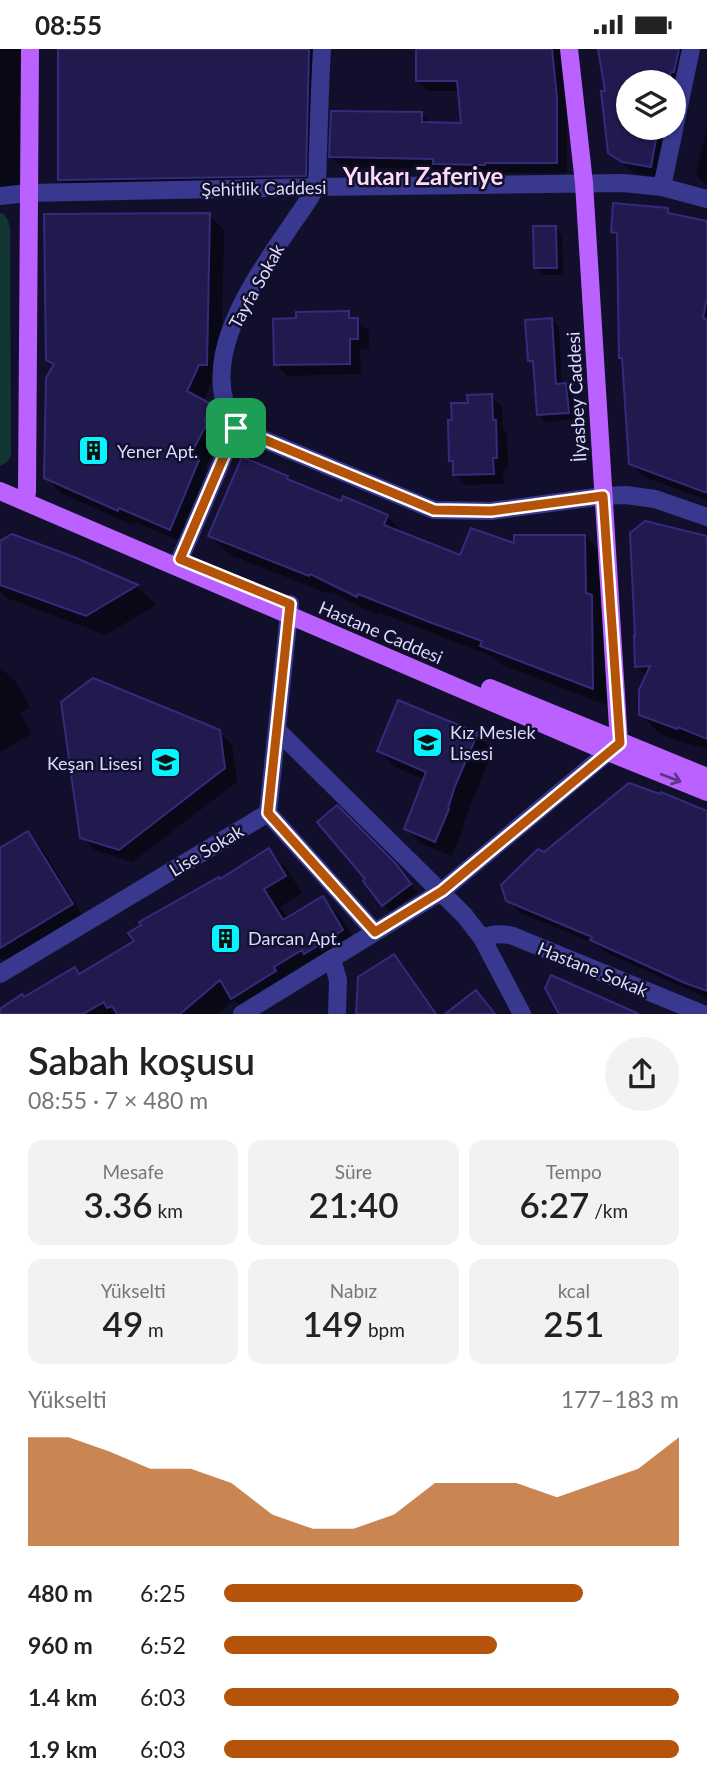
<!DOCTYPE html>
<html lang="tr">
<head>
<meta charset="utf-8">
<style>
  :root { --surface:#fff; --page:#f2f2f2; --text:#222; --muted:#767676; --accent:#b45309 }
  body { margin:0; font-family:Lato,sans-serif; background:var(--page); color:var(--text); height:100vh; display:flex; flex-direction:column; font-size:26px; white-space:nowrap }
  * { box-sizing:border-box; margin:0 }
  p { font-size:23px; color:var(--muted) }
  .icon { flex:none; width:38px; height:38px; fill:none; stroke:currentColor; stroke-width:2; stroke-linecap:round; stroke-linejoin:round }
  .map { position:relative; height:965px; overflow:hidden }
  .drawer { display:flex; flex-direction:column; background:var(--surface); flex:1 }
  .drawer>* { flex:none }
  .buttons { position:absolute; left:616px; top:21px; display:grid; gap:14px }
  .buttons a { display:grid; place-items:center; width:70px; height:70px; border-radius:50%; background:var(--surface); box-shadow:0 2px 5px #0004; font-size:35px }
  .pin { position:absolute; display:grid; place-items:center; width:60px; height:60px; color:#fff; margin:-30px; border-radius:14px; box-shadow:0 4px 10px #0006 }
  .round { display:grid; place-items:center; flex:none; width:74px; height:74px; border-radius:37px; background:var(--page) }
  .overview { display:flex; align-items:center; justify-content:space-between; height:119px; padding:0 28px }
  h1 { font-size:38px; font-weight:600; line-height:52px }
  .figures { display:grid; grid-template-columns:repeat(3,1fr); gap:10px; height:119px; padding:7px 28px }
  .figures div { display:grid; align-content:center; border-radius:14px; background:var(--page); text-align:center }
  .figures b { font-size:35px; font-weight:600 }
  .figures small { font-size:19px; font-weight:400 }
  .figures p { font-size:19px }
  .chart { height:196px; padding:14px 28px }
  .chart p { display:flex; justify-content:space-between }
  .chart svg { width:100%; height:126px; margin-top:7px; fill:var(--accent); opacity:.7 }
  ul { padding:0 28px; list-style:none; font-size:23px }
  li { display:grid; grid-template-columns:112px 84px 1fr; align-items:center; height:52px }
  li i { height:18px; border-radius:9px; background:var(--accent) }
  .status { display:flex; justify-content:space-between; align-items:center; height:49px; padding:0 35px; background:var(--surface); direction:ltr }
  .status svg { height:19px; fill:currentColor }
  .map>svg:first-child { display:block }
  .green { fill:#123633 }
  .shadow { fill:#0007 }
  .building { fill:#211a4e; stroke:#362a7c; stroke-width:2 }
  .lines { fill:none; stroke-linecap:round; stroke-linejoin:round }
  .minor { stroke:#37388e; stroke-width:18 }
  .major { stroke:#bb61ff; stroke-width:18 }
  .oneway { stroke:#5e348b }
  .route-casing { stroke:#fff; stroke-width:14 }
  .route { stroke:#b45309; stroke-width:9 }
  .labels { text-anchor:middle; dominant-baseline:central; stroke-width:5; stroke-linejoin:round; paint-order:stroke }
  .street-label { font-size:18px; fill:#dcdaff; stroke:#120f2c }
  .poi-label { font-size:18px; fill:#dcdaff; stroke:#120f2c; text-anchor:start }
  .district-label { font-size:24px; font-weight:bold; fill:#ffdcf4; stroke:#120f2c }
</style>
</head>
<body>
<div class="status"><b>08:55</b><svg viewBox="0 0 49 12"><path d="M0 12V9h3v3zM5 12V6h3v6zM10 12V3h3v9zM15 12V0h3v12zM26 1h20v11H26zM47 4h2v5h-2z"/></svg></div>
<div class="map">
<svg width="707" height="965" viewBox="0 0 707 965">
  <rect width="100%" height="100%" fill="#120f2c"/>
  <path class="green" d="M0,164L4,165L8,171L10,180L11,406L8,412L0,417Z"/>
  <path class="shadow" d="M0,0H26V136L0,150Z
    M60,0H323L320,141L74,145L60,130Z
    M417,0H561L567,61V124H495V126L445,125L440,120L342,118L331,108L421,65L431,75L463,76L460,42H428L417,31Z
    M600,0H691L674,71V33H628V79H672L662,129L635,124L622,115L609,103L607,43Z
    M707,78V137L696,126Z
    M668,161L673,166L707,174V451L644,428L630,414L619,189L613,183Z
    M209,166L224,181L221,330H213L203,353L210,357L225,371L218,387L220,390L205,419L213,427L185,494L134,473L132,476L61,444L46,429L54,317L48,311Z
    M555,178L562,186L563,226H543L536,219Z
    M348,264L369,282V300H360L361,325L287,327L276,316L298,271Z
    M551,271L559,278L562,336H566L573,343L575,370L546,373L539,366L535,317L530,311Z
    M491,347L502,358L503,380L507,384L508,420H503L504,435L466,436L455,425V415L451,411L453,373L469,356Z
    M287,429L293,434L342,454L387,467L406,487L461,508L516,496L585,487L604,507L611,658L502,616L494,608L378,563L377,566L330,543L329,545L230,506L210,487Z
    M707,489V700L697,696L696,698L660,685L641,666L647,628L636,617Z
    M0,495L83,513L137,537L156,556L106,586L7,549L0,542Z
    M0,618L15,632L30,658L20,664L32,685L0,703Z
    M219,683L232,696L237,733L132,813L95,801L82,788Z
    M477,686L493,702L471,754L463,776L464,777L452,807L422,795L406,779L425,731L395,718L379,702Z
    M337,758L403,824L417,843L391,863L383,856L368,831Z
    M707,764V949L605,903L598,896L520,864L507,851L544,805Z
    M28,784L40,796L83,867L6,914L0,908V801Z
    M269,801L286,819L302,844L280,858L288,870L322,849L340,867L359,899L249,965L234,951L218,965H0V962L24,950L74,920L81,927L136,892L221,832Z
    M394,907L404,917L437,965H357Z"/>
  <path class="building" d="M58,0H309L306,127L58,131Z
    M416,0H552L557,49V114H485V116L433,115V110L329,108L331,62L422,63V73L461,74L457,32H416Z
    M598,0H679L674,23H671L668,33H628V79H658L651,118L622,113L608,104L601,42H605Z
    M613,154L668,159V164L707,172V249L703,269L707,270V444L629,415L622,309H619L617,184L611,183Z
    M210,164L207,316H199L187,342L211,355L204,372L207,374L190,407L199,411L170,481L119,459L118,462L44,429L46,329L54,315L46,311L44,165Z
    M533,177H556L557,219H534Z
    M349,262V269H358V290H350V315L274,316L273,270L296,269V263Z
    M552,269L556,335L566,334L569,364L537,366L533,312H528L525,271Z
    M492,345L493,371H496L497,409H493L494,425L453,426V412H449L448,371H452L451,354H468L467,346Z
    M242,408L288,427L287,430L341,452L343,447L388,466L384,476L460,506L471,479L514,494V486H585L586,544L592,546L593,640L480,597L482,592L432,574L358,545L357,548L310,525L309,527L208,487Z
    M645,472L707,487V690L678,678L677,680L639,666V641L650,617L635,618L634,587H635L630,484Z
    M12,485L74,508L138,536L86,567L0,536V492Z
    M93,629L220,681L225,719L119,801L80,789L61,653Z
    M398,651L478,684L455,737L448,759L449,760L435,793L404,780L426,723L377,702Z
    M629,734L660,745L661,743L707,762V942L685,934L590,891L592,888L506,852L501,836L538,800L544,803Z
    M337,756L396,815L411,835L382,857L363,832L365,830L317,773Z
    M28,782L73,855L0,899V799Z
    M269,799L286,827L264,840L283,871L323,847L343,881L304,905L302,901L274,918L276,922L231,950L220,931L180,965H117L112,957L107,959L104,953L83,965H0V960L22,945L24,948L75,918L79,925L134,892L128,884L141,876L139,873L219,828L220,830Z
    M394,905L436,965H356L358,928Z
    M551,926L639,965H559L545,939Z
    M476,941L495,965H445Z"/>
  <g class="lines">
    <path class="minor" d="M662,138L691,0
      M0,147L28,144L316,138L623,134L662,138L707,150
      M236,379L434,461L491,462L603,447L626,446L655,450L707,468
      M180,510L236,379C193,312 255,230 292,175C299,164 310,151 315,139C319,129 317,113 318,102C319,68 320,34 322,0
      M277,681L464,866L482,889L522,965
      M268,764L375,883
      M482,889C493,884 502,884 513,887L703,965
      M332,910L338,931L337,965
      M0,925L268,764L290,555
      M242,965L442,842L619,694"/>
    <path class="major" d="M569,0L584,134L619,694
      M0,442L608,703L707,743
      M27,444L30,0
      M490,639L707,728"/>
  </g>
  <defs><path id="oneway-shaft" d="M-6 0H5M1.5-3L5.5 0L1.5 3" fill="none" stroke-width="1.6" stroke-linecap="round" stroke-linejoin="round" transform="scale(1.75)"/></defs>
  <use class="oneway" href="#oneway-shaft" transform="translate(671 729) rotate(21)"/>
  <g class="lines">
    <defs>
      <path id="route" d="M236,379L434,461L491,462L603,447L620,694L442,842L375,883L268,764L290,555L180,510Z"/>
    </defs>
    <use href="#route" class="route-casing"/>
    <use href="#route" class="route"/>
  </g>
  <defs>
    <symbol id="building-square" viewBox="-11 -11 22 22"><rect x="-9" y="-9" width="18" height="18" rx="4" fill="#06f4ff" stroke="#120f2c"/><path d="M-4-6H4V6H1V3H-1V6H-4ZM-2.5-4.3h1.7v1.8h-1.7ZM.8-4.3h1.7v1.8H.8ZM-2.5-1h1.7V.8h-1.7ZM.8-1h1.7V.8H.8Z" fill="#111"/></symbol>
    <symbol id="school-square" viewBox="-11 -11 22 22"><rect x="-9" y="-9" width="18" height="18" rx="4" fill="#06f4ff" stroke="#120f2c"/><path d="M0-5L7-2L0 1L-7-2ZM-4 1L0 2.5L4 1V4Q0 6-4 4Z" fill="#111"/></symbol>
  </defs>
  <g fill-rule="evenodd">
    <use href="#building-square" x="76" y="384" width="35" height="35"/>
    <use href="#school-square" x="410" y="676" width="35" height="35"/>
    <use href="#school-square" x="148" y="696" width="35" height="35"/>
    <use href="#building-square" x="208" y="872" width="35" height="35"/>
  </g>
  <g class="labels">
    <g class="street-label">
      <text transform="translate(264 139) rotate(-1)">Şehitlik Caddesi</text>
      <text transform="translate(256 237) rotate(-61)">Tayfa Sokak</text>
      <text transform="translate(576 348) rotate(-93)">İlyasbey Caddesi</text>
      <text transform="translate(381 583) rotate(23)">Hastane Caddesi</text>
      <text transform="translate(206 801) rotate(-31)">Lise Sokak</text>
      <text transform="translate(593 920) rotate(22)">Hastane Sokak</text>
    </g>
    <g class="poi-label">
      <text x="117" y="402">Yener Apt.</text>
      <text x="450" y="683">Kız Meslek<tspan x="450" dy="21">Lisesi</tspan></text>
      <text x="142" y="714" text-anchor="end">Keşan Lisesi</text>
      <text x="248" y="889">Darcan Apt.</text>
    </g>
    <g class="district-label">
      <text x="423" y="126">Yukarı Zaferiye</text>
    </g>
  </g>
</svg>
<div class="buttons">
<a><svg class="icon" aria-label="layers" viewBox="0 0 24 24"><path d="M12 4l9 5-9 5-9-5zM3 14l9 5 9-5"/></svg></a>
</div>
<div class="pin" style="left:236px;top:379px;background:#1e9e55"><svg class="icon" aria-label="arrive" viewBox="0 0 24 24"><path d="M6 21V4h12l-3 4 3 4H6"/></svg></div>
</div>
<section class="drawer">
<div class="overview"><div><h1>Sabah koşusu</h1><p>08:55 · 7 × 480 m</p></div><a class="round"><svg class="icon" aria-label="share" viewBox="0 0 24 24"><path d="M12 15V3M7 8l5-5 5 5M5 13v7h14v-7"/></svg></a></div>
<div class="figures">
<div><p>Mesafe</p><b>3.36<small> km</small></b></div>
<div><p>Süre</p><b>21:40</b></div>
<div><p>Tempo</p><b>6:27<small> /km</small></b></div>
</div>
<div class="figures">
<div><p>Yükselti</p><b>49<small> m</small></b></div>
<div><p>Nabız</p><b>149<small> bpm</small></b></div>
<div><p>kcal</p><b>251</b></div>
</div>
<div class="chart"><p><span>Yükselti</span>177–183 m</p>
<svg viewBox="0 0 160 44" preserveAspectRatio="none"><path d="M0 44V6L10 6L20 11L30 17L40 17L50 22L60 33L70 38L80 38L90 33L100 22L110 22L120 22L130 27L140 22L150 17L160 6V44z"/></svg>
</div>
<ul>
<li><b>480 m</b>6:25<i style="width:79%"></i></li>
<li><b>960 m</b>6:52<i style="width:60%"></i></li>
<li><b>1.4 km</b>6:03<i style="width:100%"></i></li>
<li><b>1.9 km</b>6:03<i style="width:100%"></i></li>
</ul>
</section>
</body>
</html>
